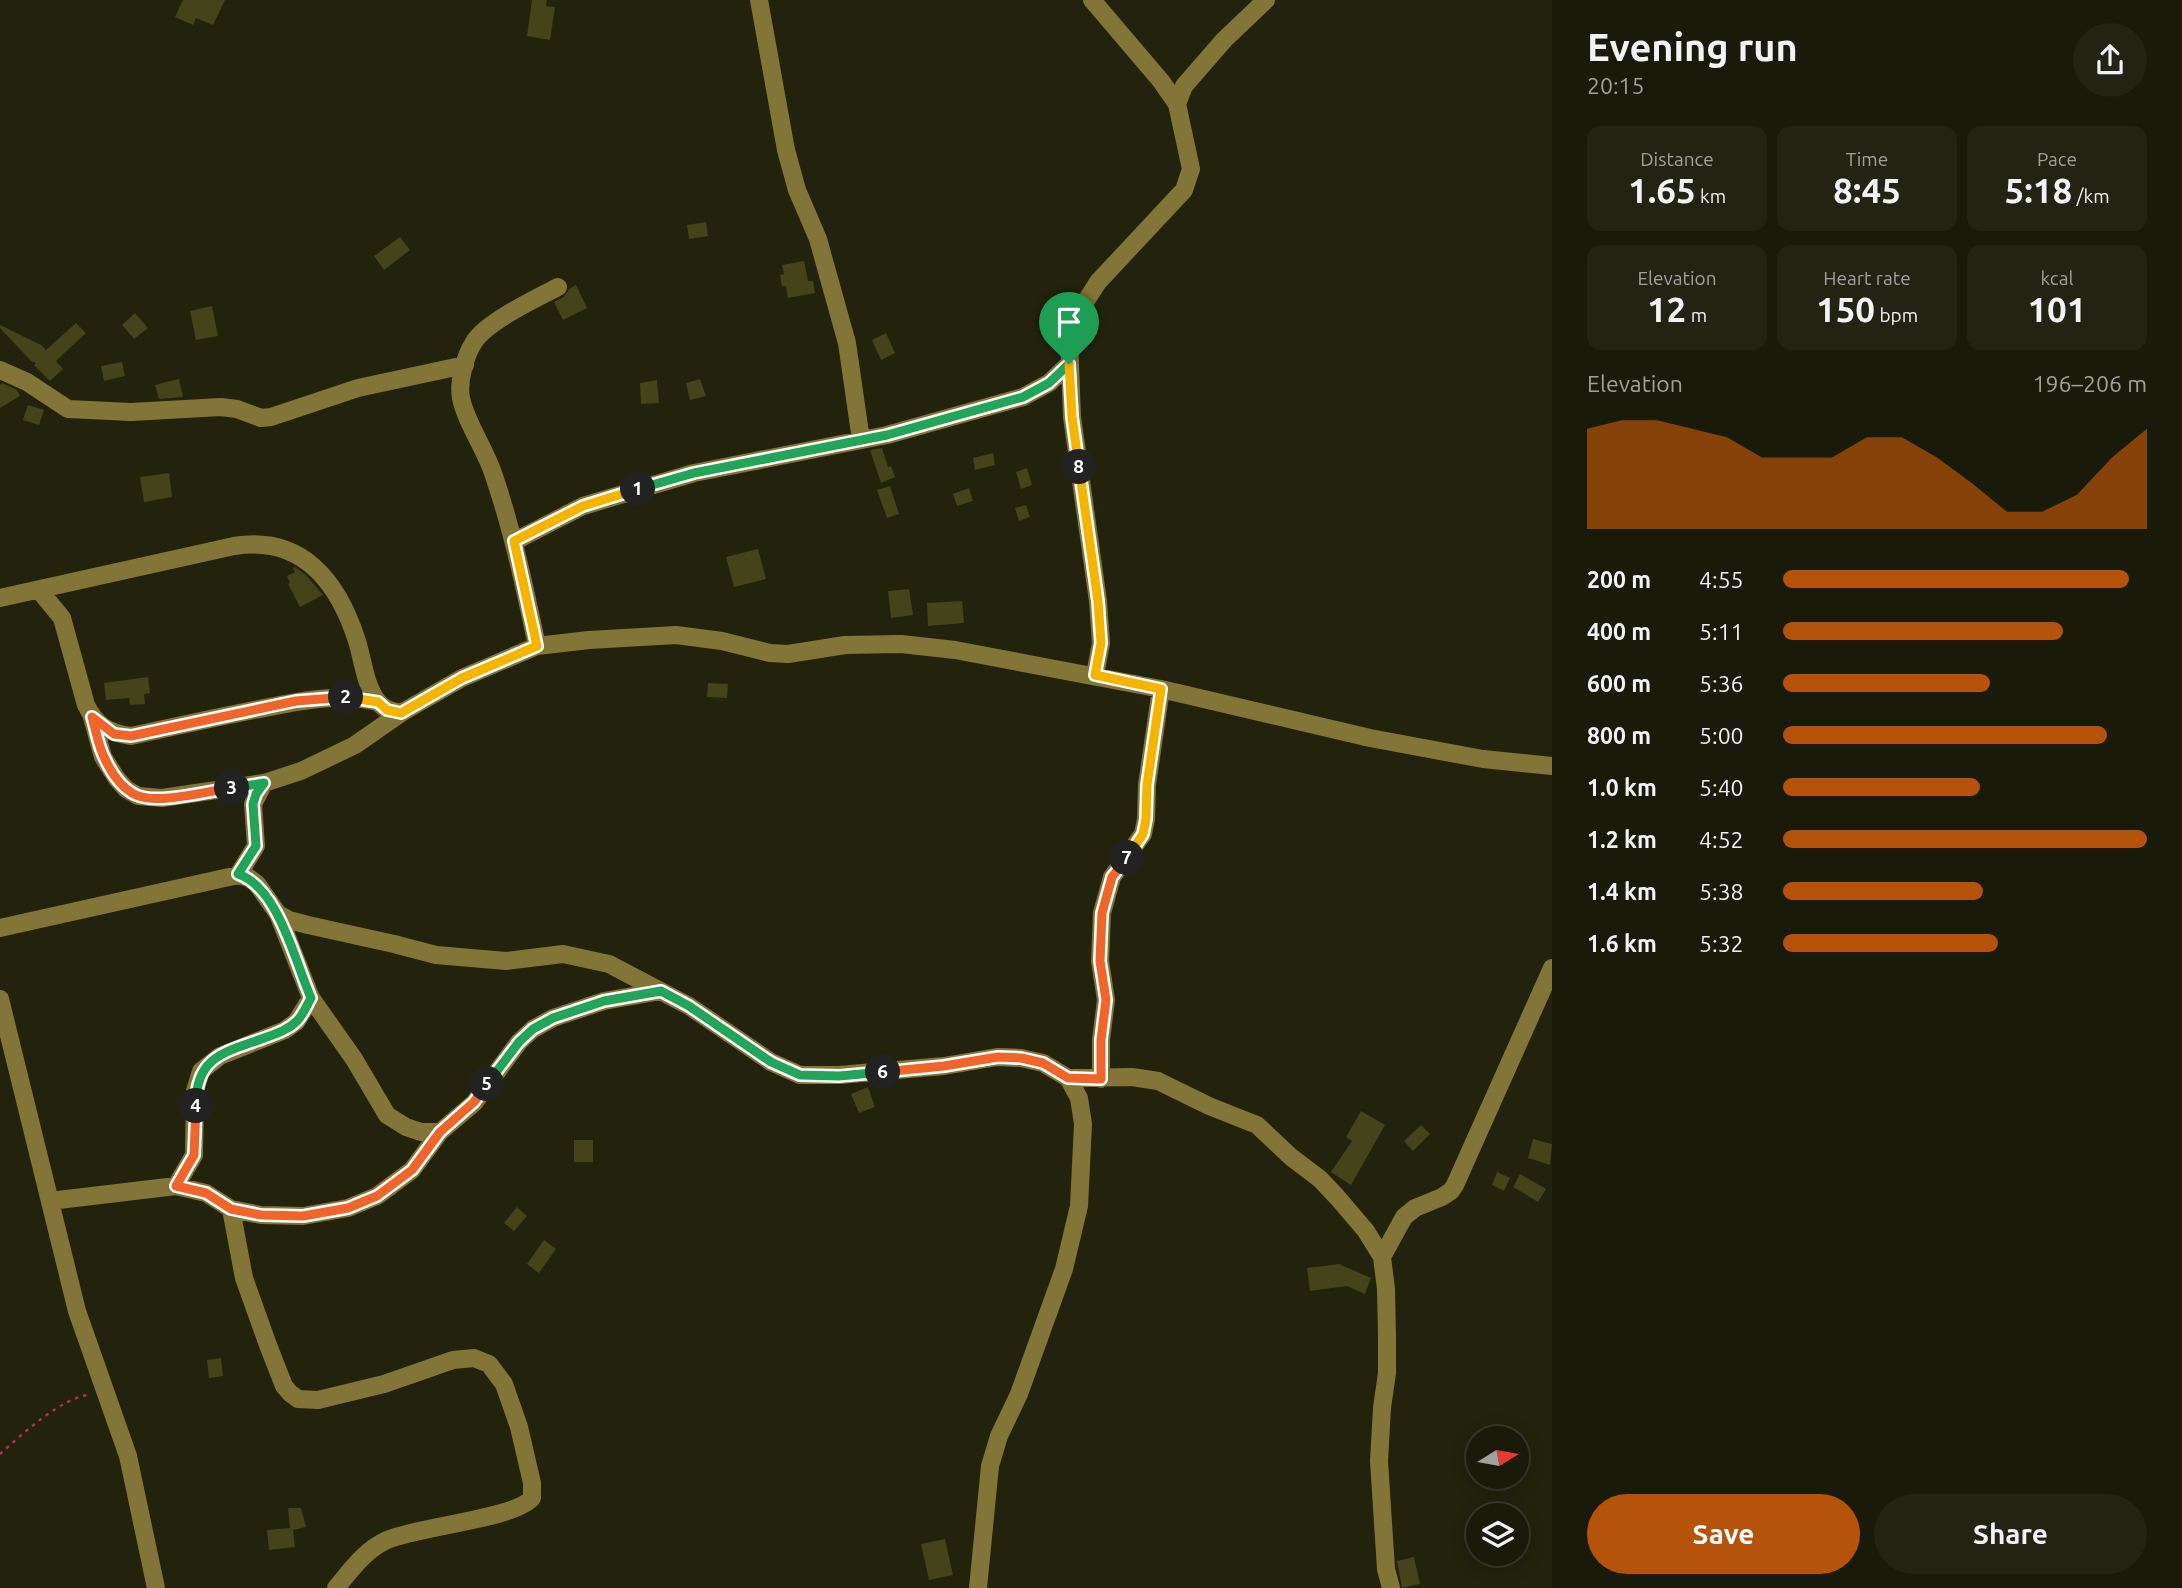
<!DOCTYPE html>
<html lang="en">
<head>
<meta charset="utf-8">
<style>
  :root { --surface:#1a1a0a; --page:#232313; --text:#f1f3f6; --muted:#9fa19c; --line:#38382b; --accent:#b45309 }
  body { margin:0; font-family:Ubuntu,sans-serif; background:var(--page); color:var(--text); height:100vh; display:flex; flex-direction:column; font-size:26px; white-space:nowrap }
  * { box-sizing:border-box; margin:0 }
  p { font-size:23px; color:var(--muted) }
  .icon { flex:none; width:38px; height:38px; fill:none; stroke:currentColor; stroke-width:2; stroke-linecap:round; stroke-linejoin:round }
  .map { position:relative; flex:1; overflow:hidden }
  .sheet { display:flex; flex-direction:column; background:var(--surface); width:630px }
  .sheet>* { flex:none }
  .needle { width:46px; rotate:79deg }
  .controls { position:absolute; left:1466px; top:1426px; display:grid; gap:14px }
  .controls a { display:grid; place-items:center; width:63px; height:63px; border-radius:50%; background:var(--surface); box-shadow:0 4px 18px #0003,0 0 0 2px var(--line); font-size:35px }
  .pin { position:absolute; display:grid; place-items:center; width:60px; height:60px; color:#fff; margin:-72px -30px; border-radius:50% 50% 50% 0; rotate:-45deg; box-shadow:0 0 7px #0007 }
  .pin .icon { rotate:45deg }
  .km { position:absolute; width:35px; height:35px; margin:-18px; border-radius:50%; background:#222; color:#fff; font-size:19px; line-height:35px; text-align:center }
  .round { display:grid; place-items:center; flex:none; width:74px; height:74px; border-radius:37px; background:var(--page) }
  .head { display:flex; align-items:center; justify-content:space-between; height:119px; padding:0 35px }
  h1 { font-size:38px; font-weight:600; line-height:52px }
  .figures { display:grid; grid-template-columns:repeat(3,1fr); gap:10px; height:119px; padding:7px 35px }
  .figures div { display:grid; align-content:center; border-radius:14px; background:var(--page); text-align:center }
  .figures b { font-size:35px; font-weight:600 }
  .figures small { font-size:19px; font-weight:400 }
  .figures p { font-size:19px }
  .chart { height:196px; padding:14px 35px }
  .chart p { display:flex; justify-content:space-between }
  .chart svg { width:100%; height:126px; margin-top:7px; fill:var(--accent); opacity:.7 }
  .primary-button { display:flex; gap:14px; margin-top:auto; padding:14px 35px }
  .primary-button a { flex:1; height:80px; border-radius:42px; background:var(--accent); color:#fff; font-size:28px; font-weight:600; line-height:80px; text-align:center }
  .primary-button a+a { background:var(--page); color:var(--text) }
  ul { padding:0 35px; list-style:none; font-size:23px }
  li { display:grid; grid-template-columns:112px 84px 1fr; align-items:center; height:52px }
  li i { height:18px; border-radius:9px; background:var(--accent) }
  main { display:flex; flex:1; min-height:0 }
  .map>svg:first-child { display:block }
  .building { fill:#444319 }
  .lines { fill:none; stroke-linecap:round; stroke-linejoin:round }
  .path { stroke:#b62c53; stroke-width:2.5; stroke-dasharray:3.5 5; stroke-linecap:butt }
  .minor { stroke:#837537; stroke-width:18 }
  .split-1-casing { stroke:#fff; stroke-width:14 }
  .split-2-casing { stroke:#fff; stroke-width:14 }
  .split-3-casing { stroke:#fff; stroke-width:14 }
  .split-4-casing { stroke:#fff; stroke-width:14 }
  .split-5-casing { stroke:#fff; stroke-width:14 }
  .split-6-casing { stroke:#fff; stroke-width:14 }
  .split-7-casing { stroke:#fff; stroke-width:14 }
  .split-8-casing { stroke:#fff; stroke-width:14 }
  .split-9-casing { stroke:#fff; stroke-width:14 }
  .split-1 { stroke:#22a559; stroke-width:9 }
  .split-2 { stroke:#f5b400; stroke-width:9 }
  .split-3 { stroke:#f0652b; stroke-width:9 }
  .split-4 { stroke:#22a559; stroke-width:9 }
  .split-5 { stroke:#f0652b; stroke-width:9 }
  .split-6 { stroke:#22a559; stroke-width:9 }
  .split-7 { stroke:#f0652b; stroke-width:9 }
  .split-8 { stroke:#f5b400; stroke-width:9 }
  .split-9 { stroke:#f5b400; stroke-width:9 }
</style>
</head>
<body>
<main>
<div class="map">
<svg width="1552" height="1588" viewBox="0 0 1552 1588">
  <rect width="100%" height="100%" fill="#23220d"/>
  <path class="building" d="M183,0H225L213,25L196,18L193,25L175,17Z
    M532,0H547L546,6L555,7L550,40L527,36Z
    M706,222L708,236L689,239L687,225Z
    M400,237L410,250L384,270L374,256Z
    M804,261L808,281H813L815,293L788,298L786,286H782L780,275L784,274L782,265Z
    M576,285L587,308L563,320L554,302L564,297L569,289Z
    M212,306L218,336L196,340L190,311Z
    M135,313L148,328L134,339L122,325Z
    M76,323L86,333L56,361L63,369L50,381L34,365L36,363L31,361L0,328V325L41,345L46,350Z
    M886,333L895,353L881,360L872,340Z
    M122,362L125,376L104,381L101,366Z
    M179,379L183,397L159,399L155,385Z
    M700,379L706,396L690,400L686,383Z
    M657,380L659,403L641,404L640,383Z
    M2,383L17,390L20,396L0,408V385Z
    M28,405L44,410L39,425L23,420Z
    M882,448L888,467L891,466L895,477L881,483L870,450Z
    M993,453L995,465L975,470L973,458Z
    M1027,468L1032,485L1021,489L1016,472Z
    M169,473L172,497L144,502L140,477Z
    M890,486L899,514L887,518L877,490Z
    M969,488L973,501L957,506L953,494Z
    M1026,505L1030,517L1019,521L1015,508Z
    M758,549L766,579L734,587L726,557Z
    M295,567L306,575L323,595L300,607L288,584L290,583L287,576L295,572L293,568Z
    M909,589L913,615L891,618L888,591Z
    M962,601L964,623L928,626L927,603Z
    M148,677L150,693L144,694L145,704L130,705L129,698L106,700L104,683Z
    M708,683L728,684L727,698L707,697Z
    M868,1087L875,1107L859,1113L851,1094Z
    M1361,1111L1385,1125L1351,1185L1331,1172L1352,1141L1346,1137Z
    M1421,1125L1430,1134L1413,1151L1404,1141Z
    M1533,1139L1552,1144L1550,1165L1528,1158Z
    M574,1140H593V1162H574Z
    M1497,1172L1510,1178L1504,1191L1492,1185Z
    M1520,1174L1546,1189L1538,1202L1513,1187Z
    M517,1207L527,1216L514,1231L504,1223Z
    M544,1240L556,1249L539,1273L527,1264Z
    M1339,1264L1371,1278L1365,1294L1347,1286L1310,1291L1307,1268Z
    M221,1358L223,1376L209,1378L207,1360Z
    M288,1508H301L306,1527L293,1530L295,1547L269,1550L267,1530L290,1528Z
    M945,1539L953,1575L929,1580L921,1544Z
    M1414,1557L1420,1584L1402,1588L1397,1561Z"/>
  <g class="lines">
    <path class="path" d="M0,1454C20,1436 64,1395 91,1395"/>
    <path class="minor" d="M759,0L786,150L797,190L818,239L847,343L861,440
      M1092,0L1161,81L1177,104
      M0,370L27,382L68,409L131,412L221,407L237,409L261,418L271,417L358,388L465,365
      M515,541L583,506L694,473L887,435L1023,397L1049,383L1069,364
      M39,590L62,618L86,705C96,725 108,733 131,736C172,727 213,718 254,710C295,702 336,692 378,702
      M0,598L234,546C302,535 338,581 357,641C363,660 365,686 378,702C385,710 391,711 401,713
      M537,646C525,589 513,532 494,476C486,450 466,423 461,398C458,381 465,356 474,342C486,322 537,298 558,287
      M1095,675L1101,643L1098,601L1072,417L1069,338L1072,323L1098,282L1184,190L1191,169L1177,104L1184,86L1224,40L1266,0
      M92,717L103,757L117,779L126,789L138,796L162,798L264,783L301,771L355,745L401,713L462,678L537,646L589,640L676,635L722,641L770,653L788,654L845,645L901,644L955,650L1161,689L1370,738L1483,759L1552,766
      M238,875L256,846L253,804L264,783
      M278,914L311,998L354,1059L387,1115L406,1127L421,1132H440
      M0,928L238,875L249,878L257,884L278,914L289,920L308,925L394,944L436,955L506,961L563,954L609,964L689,1006L771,1062L800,1075H839L944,1066L997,1057L1021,1058L1043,1063L1068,1078L1079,1098L1083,1124L1079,1206L1064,1269L1019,1394L999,1436L990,1466L978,1588
      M0,999L77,1311L128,1456L156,1588
      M1068,1078L1132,1077L1158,1081L1209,1106L1257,1125L1291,1157L1320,1179L1337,1197L1366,1231L1382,1257
      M1101,1079V1040L1106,1000L1100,961L1102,913L1112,877L1143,834L1146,819L1147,785L1161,689
      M176,1186L194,1155L195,1091L201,1071L220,1056L285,1030L296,1022L311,998
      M50,1201L176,1186L206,1193L231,1209L261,1215L303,1216L348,1208L377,1196L412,1170L440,1132L474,1103L519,1042L533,1029L553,1018L604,1001L661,991
      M231,1209L244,1278L268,1345L284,1386L290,1393L298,1399L318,1400L384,1384L453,1360L474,1358L489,1364L504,1384L519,1427L532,1483V1498C514,1519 420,1526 387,1540C365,1550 351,1570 336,1588
      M1391,1588L1386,1569L1379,1461L1382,1408L1387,1373V1336L1386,1289L1382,1257L1404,1217L1415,1208L1442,1197L1451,1191L1455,1185L1552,968"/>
  </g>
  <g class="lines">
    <defs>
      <path id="split-1" d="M638,489L694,473L887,435L1023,397L1049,383L1069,364"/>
      <path id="split-2" d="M346,697L378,702L387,710L401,713L462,678L537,646L514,541L583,506L638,489"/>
      <path id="split-3" d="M232,788C207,791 158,805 136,795C121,788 111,772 105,759C98,746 96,730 92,717L114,734L131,736L296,701L346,697"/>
      <path id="split-4" d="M196,1106C195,1055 227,1052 267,1037C278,1033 289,1029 297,1021C303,1015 307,1005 311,998C295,961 278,887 238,874L256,846L253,804L256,794L264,783L232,788"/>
      <path id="split-5" d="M196,1106L194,1155L176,1186L206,1193L231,1209L261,1215L303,1216L348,1208L377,1196L412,1170L440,1132L474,1102L487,1084"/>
      <path id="split-6" d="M487,1084L519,1042L533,1029L553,1018L604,1001L661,991L689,1006L771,1062L800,1075L839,1076L883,1072"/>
      <path id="split-7" d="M883,1072L944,1066L998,1057L1021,1058L1043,1063L1068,1078L1101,1079V1040L1106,1000L1100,961L1102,913L1112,877L1127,858"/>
      <path id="split-8" d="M1079,467L1098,601L1101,643L1095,675L1161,689L1147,785L1146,819L1143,834L1127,858"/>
      <path id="split-9" d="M1069,364L1072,417L1079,467"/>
    </defs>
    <use href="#split-1" class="split-1-casing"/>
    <use href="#split-2" class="split-2-casing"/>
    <use href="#split-3" class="split-3-casing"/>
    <use href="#split-4" class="split-4-casing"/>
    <use href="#split-5" class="split-5-casing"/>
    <use href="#split-6" class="split-6-casing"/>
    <use href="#split-7" class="split-7-casing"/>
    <use href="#split-8" class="split-8-casing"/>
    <use href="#split-9" class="split-9-casing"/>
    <use href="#split-1" class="split-1"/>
    <use href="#split-2" class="split-2"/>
    <use href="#split-3" class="split-3"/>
    <use href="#split-4" class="split-4"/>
    <use href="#split-5" class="split-5"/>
    <use href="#split-6" class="split-6"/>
    <use href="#split-7" class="split-7"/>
    <use href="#split-8" class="split-8"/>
    <use href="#split-9" class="split-9"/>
  </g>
</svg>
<div class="controls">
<a><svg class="needle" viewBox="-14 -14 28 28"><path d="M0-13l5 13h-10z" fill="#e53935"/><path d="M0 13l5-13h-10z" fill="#9fa19c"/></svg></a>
<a><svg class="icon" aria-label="layers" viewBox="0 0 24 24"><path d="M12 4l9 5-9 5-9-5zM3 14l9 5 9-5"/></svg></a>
</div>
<div class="pin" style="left:1069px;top:364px;background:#1e9e55"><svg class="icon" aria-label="arrive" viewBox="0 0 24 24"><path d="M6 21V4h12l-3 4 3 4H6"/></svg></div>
<b class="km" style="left:638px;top:489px">1</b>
<b class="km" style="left:346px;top:697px">2</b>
<b class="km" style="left:232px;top:788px">3</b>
<b class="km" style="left:196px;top:1106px">4</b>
<b class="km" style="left:487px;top:1084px">5</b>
<b class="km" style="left:883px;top:1072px">6</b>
<b class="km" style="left:1127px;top:858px">7</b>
<b class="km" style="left:1079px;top:467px">8</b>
</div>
<section class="sheet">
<div class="head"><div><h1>Evening run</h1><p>20:15</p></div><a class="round"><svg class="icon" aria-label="share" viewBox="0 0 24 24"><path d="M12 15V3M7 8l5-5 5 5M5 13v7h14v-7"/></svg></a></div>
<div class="figures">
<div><p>Distance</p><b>1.65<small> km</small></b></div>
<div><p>Time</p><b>8:45</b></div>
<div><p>Pace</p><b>5:18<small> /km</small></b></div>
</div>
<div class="figures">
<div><p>Elevation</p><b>12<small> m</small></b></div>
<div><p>Heart rate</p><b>150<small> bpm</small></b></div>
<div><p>kcal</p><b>101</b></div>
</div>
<div class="chart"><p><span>Elevation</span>196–206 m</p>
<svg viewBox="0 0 160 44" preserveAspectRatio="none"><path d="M0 44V9L10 6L20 6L30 9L40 12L50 19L60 19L70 19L80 12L90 12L100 19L110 28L120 38L130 38L140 32L150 19L160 9V44z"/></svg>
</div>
<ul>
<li><b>200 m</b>4:55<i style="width:95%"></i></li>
<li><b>400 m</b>5:11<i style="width:77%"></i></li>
<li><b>600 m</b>5:36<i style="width:57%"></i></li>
<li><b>800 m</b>5:00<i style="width:89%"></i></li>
<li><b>1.0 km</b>5:40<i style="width:54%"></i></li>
<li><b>1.2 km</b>4:52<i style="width:100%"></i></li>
<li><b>1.4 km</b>5:38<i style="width:55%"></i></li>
<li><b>1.6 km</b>5:32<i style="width:59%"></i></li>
</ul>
<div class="primary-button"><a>Save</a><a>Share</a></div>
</section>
</main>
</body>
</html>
